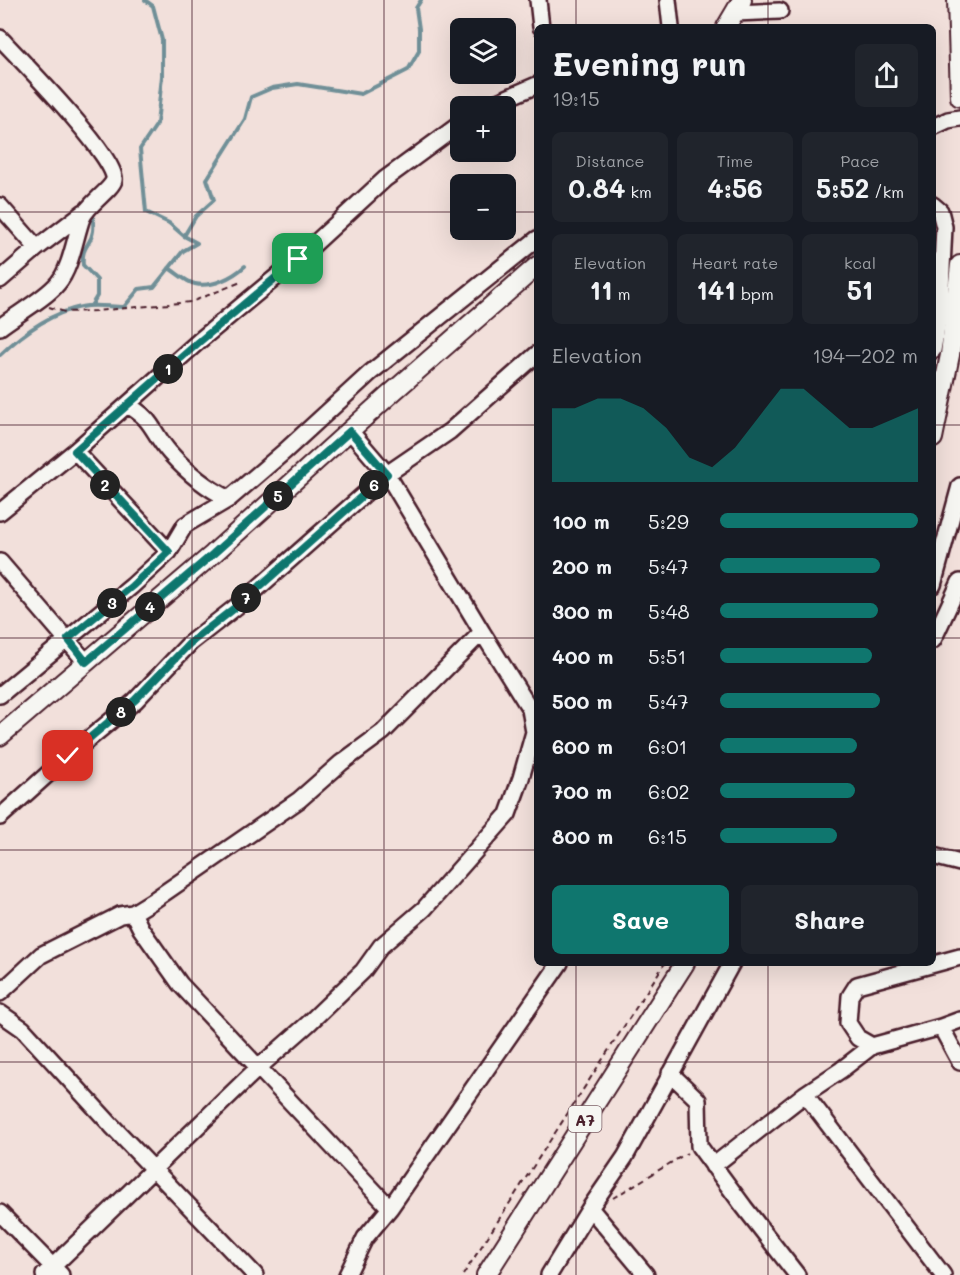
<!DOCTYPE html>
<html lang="en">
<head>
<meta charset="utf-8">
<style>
  :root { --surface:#171b24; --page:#20242c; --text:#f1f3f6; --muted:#9ea1a6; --accent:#0f766e }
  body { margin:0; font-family:Mali,sans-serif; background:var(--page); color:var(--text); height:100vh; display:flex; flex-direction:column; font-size:22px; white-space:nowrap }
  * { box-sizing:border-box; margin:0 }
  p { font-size:20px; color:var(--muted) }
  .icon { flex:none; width:33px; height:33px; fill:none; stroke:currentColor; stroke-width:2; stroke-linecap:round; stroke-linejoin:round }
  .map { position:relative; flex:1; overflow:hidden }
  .details { position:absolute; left:534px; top:24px; width:402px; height:942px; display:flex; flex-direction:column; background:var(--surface); border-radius:9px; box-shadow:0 6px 24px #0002 }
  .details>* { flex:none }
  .fabs { position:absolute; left:450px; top:18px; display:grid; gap:12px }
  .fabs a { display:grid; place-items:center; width:66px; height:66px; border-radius:9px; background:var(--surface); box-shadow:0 6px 24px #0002; font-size:30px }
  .pin { position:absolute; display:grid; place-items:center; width:51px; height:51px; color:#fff; margin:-26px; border-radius:12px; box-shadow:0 3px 9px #0006 }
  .km { position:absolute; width:30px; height:30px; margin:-15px; border-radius:50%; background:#222; color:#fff; font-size:16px; line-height:30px; text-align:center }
  .round { display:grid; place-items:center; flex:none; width:63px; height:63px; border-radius:9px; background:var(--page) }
  .headline { display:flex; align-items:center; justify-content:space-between; height:102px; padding:0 18px }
  h1 { font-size:33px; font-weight:800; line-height:45px }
  .figures { display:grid; grid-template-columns:repeat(3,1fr); gap:9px; height:102px; padding:6px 18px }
  .figures div { display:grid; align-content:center; border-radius:9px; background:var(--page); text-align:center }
  .figures b { font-size:26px; font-weight:800 }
  .figures small { font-size:16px; font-weight:400 }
  .figures p { font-size:16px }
  .chart { height:168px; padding:12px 18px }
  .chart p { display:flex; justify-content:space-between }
  .chart svg { width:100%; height:108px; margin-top:6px; fill:var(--accent); opacity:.7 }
  .button { display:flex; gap:12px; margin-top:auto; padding:12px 18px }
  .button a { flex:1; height:69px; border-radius:9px; background:var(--accent); color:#fff; font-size:24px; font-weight:800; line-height:69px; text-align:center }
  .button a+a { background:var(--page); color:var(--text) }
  ul { padding:0 18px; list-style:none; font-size:20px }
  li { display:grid; grid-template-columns:96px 72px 1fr; align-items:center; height:45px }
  li i { height:15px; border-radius:8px; background:var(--accent) }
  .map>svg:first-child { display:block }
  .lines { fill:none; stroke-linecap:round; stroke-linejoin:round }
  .stream { stroke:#6f8f97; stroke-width:4 }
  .minor-casing { stroke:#4a1f2b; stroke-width:20 }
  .major-casing { stroke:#4a1f2b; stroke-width:22 }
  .path { stroke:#4a1f2b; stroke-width:2; stroke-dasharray:6 4.5; stroke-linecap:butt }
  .minor { stroke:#f6f6f2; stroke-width:15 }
  .major { stroke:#f6f6f2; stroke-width:18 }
  .route-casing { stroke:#fff; stroke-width:12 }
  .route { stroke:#0f766e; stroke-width:8 }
  .grid { fill:none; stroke:#4a1f2b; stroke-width:1.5; stroke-opacity:0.55 }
  .labels { text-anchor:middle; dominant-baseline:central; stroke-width:4.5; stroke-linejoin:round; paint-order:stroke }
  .shield { fill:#f6f6f2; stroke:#7e6067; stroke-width:1.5 }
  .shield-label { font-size:16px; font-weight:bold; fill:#4a1f2b }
</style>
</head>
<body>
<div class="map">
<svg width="960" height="1275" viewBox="0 0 960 1275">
  <rect width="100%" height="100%" fill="#f2e0db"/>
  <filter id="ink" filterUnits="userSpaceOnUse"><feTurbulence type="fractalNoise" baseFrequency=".0167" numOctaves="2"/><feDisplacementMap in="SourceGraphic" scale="12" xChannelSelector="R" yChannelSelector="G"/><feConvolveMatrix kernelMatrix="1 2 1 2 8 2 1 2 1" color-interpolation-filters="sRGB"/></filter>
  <g filter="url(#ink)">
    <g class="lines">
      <path class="stream" d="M184,236L196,216L214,200L207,179L245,119L251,97L272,88L298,84L361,94L408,70L419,51V29L416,8L421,0
        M169,268C177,273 186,282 195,284C212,288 233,277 245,266
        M91,306L97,296V280L83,265C81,245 91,246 93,231C94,224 92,218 94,210
        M0,355C22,334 51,313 81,307C94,304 110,307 124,307L139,289L154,287L183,251L197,243L184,236L169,223L146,212L140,149L157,124L162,76V40L153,6L145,0"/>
      <defs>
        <path id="minor" d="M538,0L541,27
          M668,0L671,27
          M735,13L780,11
          M0,38C18,57 119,160 114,180C111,190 88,204 82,218C75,237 71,268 58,283C46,298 17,314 0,327
          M488,106L537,85
          M933,127L948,120L960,118
          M933,205L940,211L944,227L940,309L933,350
          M0,206L37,248
          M0,280L37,248L84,212
          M127,405C154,419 152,433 170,453C187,472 206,488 229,499
          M75,451L169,552
          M0,512L75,451L199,341L298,259L385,179L460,124
          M0,562L86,662
          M933,585L960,486
          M933,640L960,582
          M0,695L132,586L169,552L185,525L229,499L285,451L370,373L537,239
          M0,817L68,756L135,701L190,643L241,603L387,474L450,431L537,354
          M933,856L960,863
          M133,913L141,929L180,984L390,1208
          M0,993L41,955L120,915L133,913L154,900L299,800L341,763L383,732L482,632L387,474L350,431
          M0,1013L23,1029L112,1126L255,1275
          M941,1027L960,1020
          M872,1046L858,1038L848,1023L850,996L857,985L960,957
          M670,1073L698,1100L699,1146L744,1207L797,1275
          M805,1094L943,1275
          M713,1166L805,1094L841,1070L872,1046L941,1027L960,1062
          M590,1208L646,1275
          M0,1213L61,1275
          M44,1275L258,1068L308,1024L363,971L381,946L424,909L508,814L521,778L534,732L530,709L482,632
          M347,1275L365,1238L390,1208L560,963
          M549,1275L590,1208L625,1157L732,963"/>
        <path id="major" d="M957,0L960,97
          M726,27L742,0
          M933,438L950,355L960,265
          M0,736L213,554L387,397L537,266
          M486,1275L685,963"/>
      </defs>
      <use href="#minor" class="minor-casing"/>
      <use href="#major" class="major-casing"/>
      <path class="path" d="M49,307L65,312L95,311L191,302L241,282
        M613,1198L687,1153
        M463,1275L665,963"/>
      <use href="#minor" class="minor"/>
      <use href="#major" class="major"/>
    </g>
  </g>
  <g class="lines" filter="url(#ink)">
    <defs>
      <path id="route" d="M68,756L135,700L190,643L241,603L387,474L350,431L213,554L86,662L68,639L132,586L169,552L75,451L199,342L298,259"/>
    </defs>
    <use href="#route" class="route-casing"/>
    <use href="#route" class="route"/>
  </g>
  <path class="grid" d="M192,0V1275M384,0V1275M576,0V27M768,0V27M0,212H460M506,212H537M933,212H960M0,425H537M933,425H960M0,638H537M933,638H960M0,850H537M933,850H960M576,963V1275M768,963V1275M0,1062H960"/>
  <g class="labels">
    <rect class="shield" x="568.5" y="1106" width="33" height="26" rx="4.5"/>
    <g class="shield-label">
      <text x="585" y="1119">A7</text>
    </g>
  </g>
</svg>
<div class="fabs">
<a><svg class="icon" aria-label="layers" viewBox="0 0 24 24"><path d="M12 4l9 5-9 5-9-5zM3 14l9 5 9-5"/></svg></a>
<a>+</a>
<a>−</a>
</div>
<div class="pin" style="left:298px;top:259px;background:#1e9e55"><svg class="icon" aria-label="arrive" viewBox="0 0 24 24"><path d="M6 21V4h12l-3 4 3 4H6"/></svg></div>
<div class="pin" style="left:68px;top:756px;background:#d93025"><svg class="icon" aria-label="check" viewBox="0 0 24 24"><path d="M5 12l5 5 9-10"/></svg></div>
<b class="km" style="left:168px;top:369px">1</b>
<b class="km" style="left:105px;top:485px">2</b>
<b class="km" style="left:112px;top:603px">3</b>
<b class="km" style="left:150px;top:607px">4</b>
<b class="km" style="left:278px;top:496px">5</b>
<b class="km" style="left:374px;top:485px">6</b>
<b class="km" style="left:246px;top:598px">7</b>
<b class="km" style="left:121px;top:712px">8</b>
<section class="details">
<div class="headline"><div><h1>Evening run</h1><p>19:15</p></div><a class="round"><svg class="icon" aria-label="share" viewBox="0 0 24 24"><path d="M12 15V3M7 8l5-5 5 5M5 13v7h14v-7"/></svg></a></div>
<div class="figures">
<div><p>Distance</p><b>0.84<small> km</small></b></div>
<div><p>Time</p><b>4:56</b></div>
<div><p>Pace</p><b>5:52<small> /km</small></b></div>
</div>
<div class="figures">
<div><p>Elevation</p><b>11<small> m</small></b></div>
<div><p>Heart rate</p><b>141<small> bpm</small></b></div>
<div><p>kcal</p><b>51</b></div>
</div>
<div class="chart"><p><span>Elevation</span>194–202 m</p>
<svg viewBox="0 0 160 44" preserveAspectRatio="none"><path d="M0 44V14L10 14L20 10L30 10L40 14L50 22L60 34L70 38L80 30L90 18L100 6L110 6L120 14L130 22L140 22L150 18L160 14V44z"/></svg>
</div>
<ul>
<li><b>100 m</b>5:29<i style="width:100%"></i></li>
<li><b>200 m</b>5:47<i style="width:81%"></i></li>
<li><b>300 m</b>5:48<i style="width:80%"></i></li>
<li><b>400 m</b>5:51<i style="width:77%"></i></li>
<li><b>500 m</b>5:47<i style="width:81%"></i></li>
<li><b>600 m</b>6:01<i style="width:69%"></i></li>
<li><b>700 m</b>6:02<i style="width:68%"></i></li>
<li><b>800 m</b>6:15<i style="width:59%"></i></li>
</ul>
<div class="button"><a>Save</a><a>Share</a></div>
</section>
</div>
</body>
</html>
